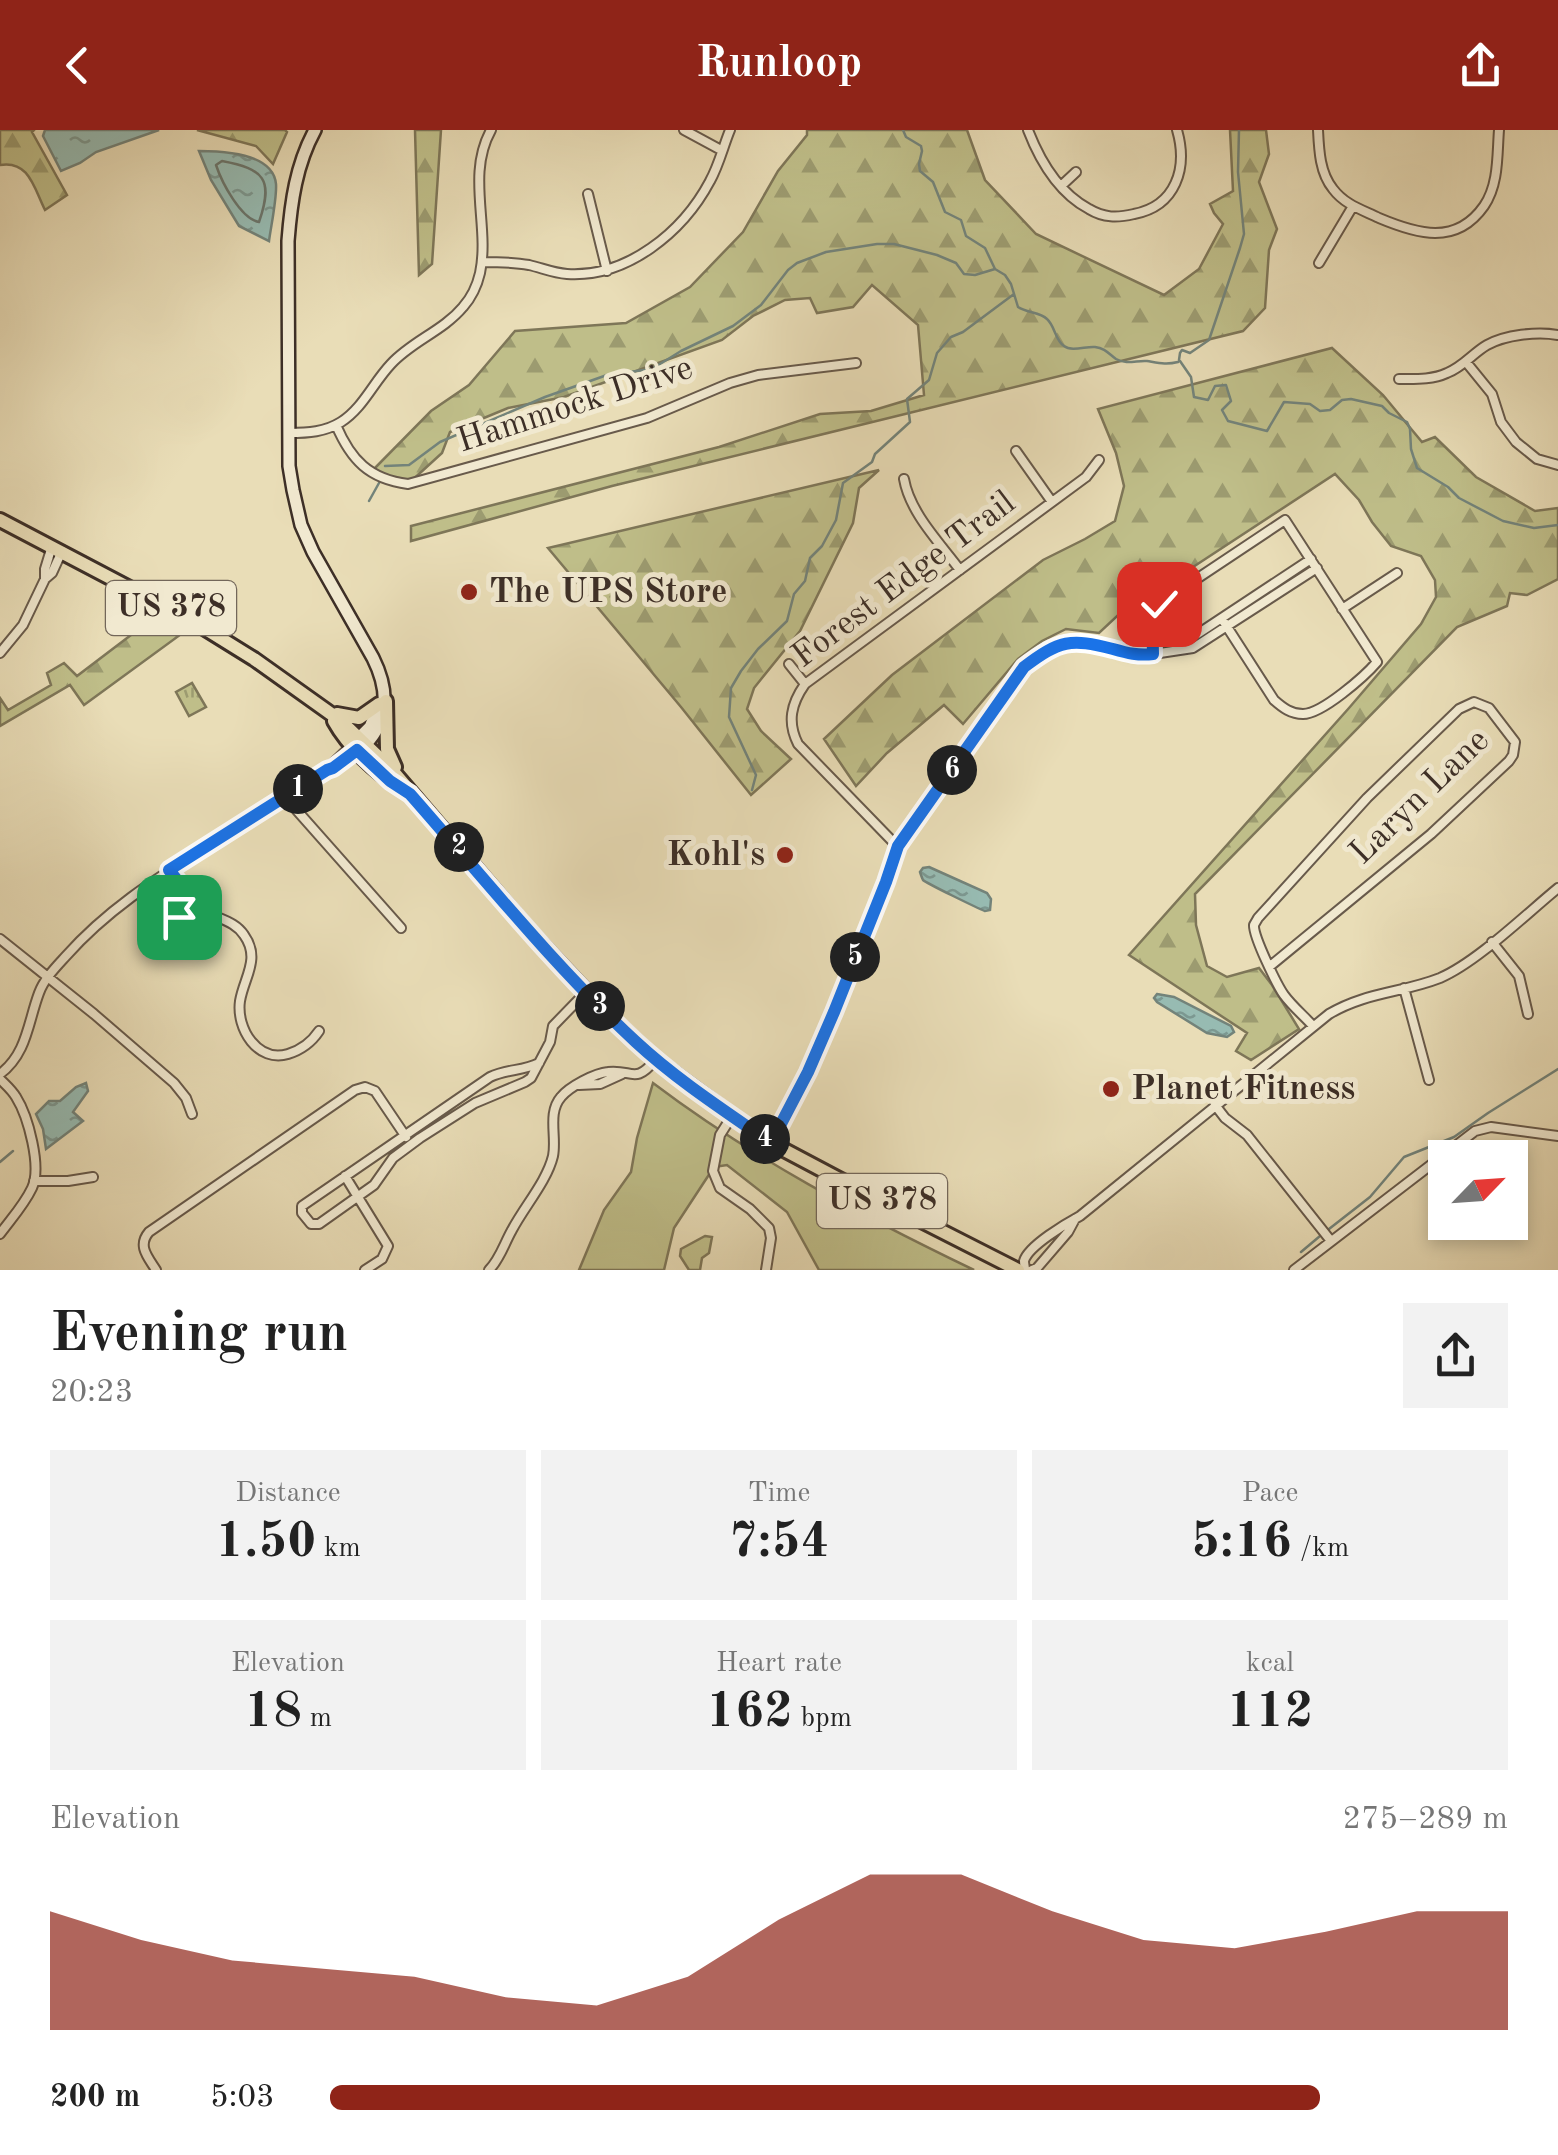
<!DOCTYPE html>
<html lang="en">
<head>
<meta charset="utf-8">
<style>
  :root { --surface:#fff; --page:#f2f2f2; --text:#222; --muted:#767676; --accent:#8f2418 }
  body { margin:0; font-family:"Old Standard TT",serif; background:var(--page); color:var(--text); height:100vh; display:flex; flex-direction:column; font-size:38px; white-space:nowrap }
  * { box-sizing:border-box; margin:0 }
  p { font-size:32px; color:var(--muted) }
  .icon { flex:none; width:55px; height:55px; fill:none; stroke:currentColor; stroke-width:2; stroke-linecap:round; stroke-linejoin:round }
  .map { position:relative; height:1140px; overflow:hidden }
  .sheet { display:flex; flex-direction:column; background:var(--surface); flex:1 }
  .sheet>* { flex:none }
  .needle { width:65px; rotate:65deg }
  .fabs { position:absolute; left:1428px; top:1010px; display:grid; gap:20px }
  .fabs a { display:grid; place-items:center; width:100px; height:100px; border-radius:0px; background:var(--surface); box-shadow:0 5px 15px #0003; font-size:50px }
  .pin { position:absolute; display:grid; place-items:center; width:85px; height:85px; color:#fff; margin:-42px; border-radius:20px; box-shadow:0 5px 15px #0006 }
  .km { position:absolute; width:50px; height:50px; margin:-25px; border-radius:50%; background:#222; color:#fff; font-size:28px; line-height:50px; text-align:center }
  .round { display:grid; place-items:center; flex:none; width:105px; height:105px; border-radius:0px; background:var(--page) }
  .summary { display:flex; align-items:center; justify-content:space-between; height:170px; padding:0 50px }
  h1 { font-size:55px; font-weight:700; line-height:75px }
  .stats { display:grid; grid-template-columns:repeat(3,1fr); gap:15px; height:170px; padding:10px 50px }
  .stats div { display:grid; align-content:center; border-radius:0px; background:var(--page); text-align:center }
  .stats b { font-size:50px; font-weight:700 }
  .stats small { font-size:28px; font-weight:400 }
  .stats p { font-size:28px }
  .chart { height:280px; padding:20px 50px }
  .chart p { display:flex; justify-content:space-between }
  .chart svg { width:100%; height:180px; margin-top:10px; fill:var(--accent); opacity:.7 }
  ul { padding:0 50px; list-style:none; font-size:32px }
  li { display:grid; grid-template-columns:160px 120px 1fr; align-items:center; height:75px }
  li i { height:25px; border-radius:12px; background:var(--accent) }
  header { display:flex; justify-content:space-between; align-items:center; height:130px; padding:0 50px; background:var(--accent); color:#fff; font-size:45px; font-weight:700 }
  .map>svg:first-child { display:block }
  .grass { fill:#bfbe89; stroke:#7e7658; stroke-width:2.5 }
  .forest { fill:url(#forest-firs); stroke:#7e7658; stroke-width:2.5 }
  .park { fill:url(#park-tufts); stroke:#7e7658; stroke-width:2.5 }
  .water { fill:url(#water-ripples); stroke:#73837a; stroke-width:2.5 }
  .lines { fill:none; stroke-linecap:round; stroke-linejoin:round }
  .shore { stroke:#6a756c; stroke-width:2.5 }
  .stream { stroke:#73837a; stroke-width:2.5 }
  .street-casing { stroke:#685a4b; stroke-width:12 }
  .secondary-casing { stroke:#3d2f27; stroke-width:16 }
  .primary-casing { stroke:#3d2f27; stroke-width:18 }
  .street { stroke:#f1e9d0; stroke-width:8 }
  .secondary { stroke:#f1e9d0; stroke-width:11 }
  .primary { stroke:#e9ddb7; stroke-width:12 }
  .route-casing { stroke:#fff; stroke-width:20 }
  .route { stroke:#1a73e8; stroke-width:12 }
  .poi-dot { fill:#8f2418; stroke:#f1e9d0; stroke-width:4 }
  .labels { text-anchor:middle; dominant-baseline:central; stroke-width:10; stroke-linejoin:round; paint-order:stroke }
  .shield { fill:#f1e9d0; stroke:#73675a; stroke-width:2.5 }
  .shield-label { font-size:32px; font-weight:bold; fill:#3d2f27 }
  .street-label { font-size:35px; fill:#3d2f27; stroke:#f1e9d0 }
  .poi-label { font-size:35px; font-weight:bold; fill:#3d2f27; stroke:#f1e9d0; text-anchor:start }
</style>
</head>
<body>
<header><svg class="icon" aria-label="back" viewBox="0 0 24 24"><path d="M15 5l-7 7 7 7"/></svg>Runloop<svg class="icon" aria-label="share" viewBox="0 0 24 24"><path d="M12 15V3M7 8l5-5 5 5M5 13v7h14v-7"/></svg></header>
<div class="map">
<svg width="1558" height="1140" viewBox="0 0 1558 1140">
  <defs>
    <pattern id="forest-firs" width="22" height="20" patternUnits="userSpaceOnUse" patternTransform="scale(2.5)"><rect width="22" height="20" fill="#bfbe89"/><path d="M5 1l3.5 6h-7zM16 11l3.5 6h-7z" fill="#9c9b70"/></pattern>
    <pattern id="park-tufts" width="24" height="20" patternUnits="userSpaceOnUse" patternTransform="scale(2.5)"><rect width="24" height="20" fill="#bfbe89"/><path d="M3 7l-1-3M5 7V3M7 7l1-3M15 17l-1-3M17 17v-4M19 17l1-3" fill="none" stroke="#9c9b70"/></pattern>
    <pattern id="water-ripples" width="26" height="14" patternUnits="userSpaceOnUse" patternTransform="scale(2.5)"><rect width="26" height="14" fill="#97bbb2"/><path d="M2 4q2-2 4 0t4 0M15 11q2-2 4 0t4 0" fill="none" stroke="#7c9891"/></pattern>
  </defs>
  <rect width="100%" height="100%" fill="#e9ddb7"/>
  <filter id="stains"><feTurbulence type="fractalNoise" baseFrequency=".002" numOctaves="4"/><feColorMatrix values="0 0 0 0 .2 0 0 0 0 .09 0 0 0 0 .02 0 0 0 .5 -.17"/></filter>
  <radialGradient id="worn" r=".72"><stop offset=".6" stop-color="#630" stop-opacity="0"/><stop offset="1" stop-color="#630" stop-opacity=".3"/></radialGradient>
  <path class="grass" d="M653,953C752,1028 862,1086 974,1140H819L787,1082L727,1035L714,1037L674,1098L664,1140H579L604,1080L631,1042L637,1008Z
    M705,1106L712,1107L709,1123L702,1128L700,1140H689L680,1126L681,1119Z"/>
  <path class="forest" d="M0,0H34L32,2L67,65L45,80C34,58 29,30 0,35Z
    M197,0H285L287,2L273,34L256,16Z
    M415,0H441L432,134L419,145Z
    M807,0H967L985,50L1036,104L1164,165L1199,139L1223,94L1214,83L1210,74L1233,61L1230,0H1266L1269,24L1259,52L1277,99L1269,120L1265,178L1243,201L612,356L411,411V396L719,317L820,284L871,281L924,265L918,195L872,155L853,177L817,183L810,168L785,170L753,186L722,210L564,267L508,278L450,302L442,323L408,354L371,342L431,281L469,255L515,201L626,193L690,157L743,102L778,41L807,5Z
    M1332,218L1383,265L1422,312L1435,307L1476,347L1535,381L1558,378V449L1527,465L1510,463L1507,476L1457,497L1195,764L1196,795L1207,836L1227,847L1259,838L1272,855L1299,899L1251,930L1236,921L1247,903L1129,825L1349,578L1421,494L1436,467L1435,450L1421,426L1391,416L1372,392L1359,370L1335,344L1155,462L1131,473L1099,503L1066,499L1042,511L1018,529L963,594L944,575L887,623L856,656L824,609L892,545L1043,430L1085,409L1115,391L1124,356L1116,323L1098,279Z
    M879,340L859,358L853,393L800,501L754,558L747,579L761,601L791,629L751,665L681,577L548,418Z
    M156,486L184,502L84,575L70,555L0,596V568L8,580L51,555L47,543L64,533L77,546Z"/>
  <path class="park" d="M192,553L206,577L189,586L176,562Z"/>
  <path class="water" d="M45,0H159L96,22L80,33L61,41L43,6Z
    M199,21C222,21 273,23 276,54C277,68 271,96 269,111L239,96L211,50Z
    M929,737L987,763L991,769L990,780L985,781C977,778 926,753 923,750C922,748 921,745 920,742L923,738Z
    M1157,864L1174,867L1231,896L1234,902L1227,907L1207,903L1157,872L1154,868Z
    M86,953L88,961L73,982L83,991L46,1019L43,999L36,984L49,971H60L76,957Z"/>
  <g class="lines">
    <path class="shore" d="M222,31C264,39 274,49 259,92C241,89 222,53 216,35Z"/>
    <path class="stream" d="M903,0L906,7L921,16L922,21L919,34L920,41L933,52L945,82L961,90L966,106L985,118L995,139L1005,145L1011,154L1018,177C1027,183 1040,182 1047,189C1055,196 1055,210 1064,216C1072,222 1086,216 1095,217C1105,218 1109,224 1116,229C1127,235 1137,230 1147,231C1159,233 1166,235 1178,232
      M1179,230L1180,223L1182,220L1190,223L1209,210L1240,118L1244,104L1238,42L1239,0
      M1180,231L1191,247L1194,267L1208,270L1215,256L1226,255L1231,271L1222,280L1228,291L1267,301L1284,272L1310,274L1320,281L1330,280L1342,270L1351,269L1382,276L1389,283L1407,292L1410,299L1411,319L1417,338L1448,357L1459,368L1503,391L1534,398L1558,395
      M385,336L409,335L440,312L545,267L607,245L652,239L681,221L733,196L761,175L788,140L797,133L826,122L877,114H894L937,125L956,133L964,144L975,145L995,139
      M369,371L379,353
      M752,660L756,645L729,587L731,558L741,541L758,519L787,491L794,464L805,451L810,428L822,416L836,390L843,353L872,332L875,324L910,292L907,269L929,250L937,223L951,207L963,202L1014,164
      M0,1032L13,1021
      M1329,1099L1370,1067L1404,1027L1454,1007L1488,983L1558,939
      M1301,1122L1320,1106"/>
    <defs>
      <path id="street" d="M684,0L721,20
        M1028,0C1040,31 1059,63 1089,79C1104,88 1117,88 1134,84C1176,76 1188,38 1177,0
        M1318,0C1319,21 1320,43 1333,59C1345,75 1363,80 1379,88C1417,104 1456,116 1484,76C1499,54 1497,25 1499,0
        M1061,56L1076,42
        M588,64L607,141
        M482,132C497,132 513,132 529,135C542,138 553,143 567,144C627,148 683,102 710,51C719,35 723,17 730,0
        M1319,133L1353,76
        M1466,232L1492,264L1501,292L1516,312L1537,329L1558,335
        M1399,249C1415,249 1432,250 1447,243C1463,237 1473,223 1487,215C1505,205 1537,201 1558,205
        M336,295C351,330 369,349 408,354L647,288L730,253L758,245L856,233
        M289,303C308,303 325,302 341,292C363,278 373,253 391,234C412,211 443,201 463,177C471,168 477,156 480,143C490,96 466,45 491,0
        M1016,321L1052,372
        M904,349C910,383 940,413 960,440
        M45,449V439L52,416
        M1342,479L1397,443
        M1183,519L1190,509L1311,429
        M0,523L23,495L45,449L52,443L62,421
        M1153,524L1152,482L1159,474L1285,390L1377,532C1365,546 1322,584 1303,584C1291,584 1283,578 1274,570L1222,489
        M789,534L805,554
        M327,639L353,614
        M285,667L401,798
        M897,716L798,614C787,592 791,574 805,554L1086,347L1099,330
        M169,741C180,754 191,771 205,781C218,789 235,791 244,805C261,829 244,847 240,871C236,899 258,933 288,924C301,920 311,913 319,901
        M152,801L179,787L193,770
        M0,809L94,884L174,953L186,968L192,984
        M1492,812L1519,846L1528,884
        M1269,837L1431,704L1509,631L1513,625L1515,612L1489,578L1474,572L1459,579L1367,668L1258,788C1257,790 1255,793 1254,795C1253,806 1277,855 1284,865C1292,876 1304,886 1313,896
        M1404,858L1429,950
        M539,933C523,941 507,939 490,947L302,1076V1083L311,1094H319L374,1055L393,1028L420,1008L475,973L525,952L531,948L550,912L553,896L586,862
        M0,944C27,924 28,892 39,863C44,849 56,837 66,826C106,781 154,750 205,718C246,692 286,666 327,639L333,638L357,621
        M0,949C6,955 12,960 16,967C28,986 42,1037 32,1058C24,1075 11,1089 0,1104
        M579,955L600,954L622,944
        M1215,975L1225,988L1247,1005L1331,1111
        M732,986L720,1005L713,1041L720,1058L750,1079L769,1098L771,1108L766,1140
        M771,1013L808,942L835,882L886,752L897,716L913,697L1024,537L1045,521L1073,511L1140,526L1193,518L1317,438
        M345,1046L388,1116L382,1129L365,1140
        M34,1051H68L93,1047
        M156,1140C148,1127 137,1116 149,1102L355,960L365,957L375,961L406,1007
        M489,1140C500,1129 504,1114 512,1100C524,1077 547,1051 553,1026C557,1007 547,983 561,967C569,957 595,943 608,942C632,939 635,955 655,930
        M1025,1140C1025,1137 1024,1134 1024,1131C1028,1116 1067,1093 1080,1086L1329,884C1366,862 1402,863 1440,848C1477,832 1525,785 1558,758
        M1032,1140L1037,1138L1068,1102L1075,1089
        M1294,1140L1475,1001L1491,997L1558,1006"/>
      <path id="secondary" d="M315,0C296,35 291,72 288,111L289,336L293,360L301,395L313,422L373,528C388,558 390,589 366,614
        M360,607L370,597L379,575"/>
      <path id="primary" d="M0,390L196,493L254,529L341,591L391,639L531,803L609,886L656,930L732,986L771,1013L839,1049L1018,1140
        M386,571L387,619L395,637
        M337,584L359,588L379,574
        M334,591C348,616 375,642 400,657"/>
    </defs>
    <use href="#street" class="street-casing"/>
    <use href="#secondary" class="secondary-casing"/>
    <use href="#primary" class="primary-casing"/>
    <use href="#street" class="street"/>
    <use href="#secondary" class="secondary"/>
    <use href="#primary" class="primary"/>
  </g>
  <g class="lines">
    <defs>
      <path id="route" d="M179,787L193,770L169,740L327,640L333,638L357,620L390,651L410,664C484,748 554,836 636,912C677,950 725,981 771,1013L808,942L834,882L886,752L898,716L1024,537C1060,510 1070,508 1113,519C1127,523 1139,526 1153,524L1152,482L1159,474"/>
    </defs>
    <use href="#route" class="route-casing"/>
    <use href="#route" class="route"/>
  </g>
  <g class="poi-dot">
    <circle cx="469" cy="462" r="10"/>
    <circle cx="785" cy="725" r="10"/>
    <circle cx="1111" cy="959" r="10"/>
  </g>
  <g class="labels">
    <g class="shield">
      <rect x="106" y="451" width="130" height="54" rx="8"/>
      <rect x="817" y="1044" width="130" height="54" rx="8"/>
    </g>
    <g class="shield-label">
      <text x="171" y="478">US 378</text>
      <text x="882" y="1071">US 378</text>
    </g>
    <g class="street-label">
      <text transform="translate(575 275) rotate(-18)">Hammock Drive</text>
      <text transform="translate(904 450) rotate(-37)">Forest Edge Trail</text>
      <text transform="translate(1420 667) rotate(-44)">Laryn Lane</text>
    </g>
    <g class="poi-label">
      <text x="489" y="462">The UPS Store</text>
      <text x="765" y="725" text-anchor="end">Kohl's</text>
      <text x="1131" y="959">Planet Fitness</text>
    </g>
  </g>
  <rect width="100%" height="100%" filter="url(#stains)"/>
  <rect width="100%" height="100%" fill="url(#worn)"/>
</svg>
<div class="fabs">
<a><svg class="needle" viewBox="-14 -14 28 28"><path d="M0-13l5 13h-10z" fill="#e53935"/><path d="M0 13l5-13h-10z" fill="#767676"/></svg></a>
</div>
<div class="pin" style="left:179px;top:787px;background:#1e9e55"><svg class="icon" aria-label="arrive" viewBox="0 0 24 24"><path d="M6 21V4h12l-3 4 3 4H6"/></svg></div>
<div class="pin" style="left:1159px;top:474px;background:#d93025"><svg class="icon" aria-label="check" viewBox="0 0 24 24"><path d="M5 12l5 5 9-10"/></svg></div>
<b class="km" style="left:298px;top:659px">1</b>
<b class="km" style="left:459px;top:717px">2</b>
<b class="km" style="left:600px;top:876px">3</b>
<b class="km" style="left:765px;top:1009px">4</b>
<b class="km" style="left:855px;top:827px">5</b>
<b class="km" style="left:952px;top:640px">6</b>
</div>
<section class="sheet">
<div class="summary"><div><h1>Evening run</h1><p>20:23</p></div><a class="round"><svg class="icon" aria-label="share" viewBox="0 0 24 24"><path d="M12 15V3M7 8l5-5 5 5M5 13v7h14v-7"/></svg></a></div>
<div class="stats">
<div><p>Distance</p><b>1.50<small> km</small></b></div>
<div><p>Time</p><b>7:54</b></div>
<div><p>Pace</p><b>5:16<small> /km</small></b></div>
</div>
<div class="stats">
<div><p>Elevation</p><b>18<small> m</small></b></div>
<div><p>Heart rate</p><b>162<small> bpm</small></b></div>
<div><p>kcal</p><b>112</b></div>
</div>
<div class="chart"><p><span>Elevation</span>275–289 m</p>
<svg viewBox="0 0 160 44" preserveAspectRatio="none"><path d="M0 44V15L10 22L20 27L30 29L40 31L50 36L60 38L70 31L80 17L90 6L100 6L110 15L120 22L130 24L140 20L150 15L160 15V44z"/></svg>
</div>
<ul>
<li><b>200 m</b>5:03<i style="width:84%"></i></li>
</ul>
</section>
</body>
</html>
